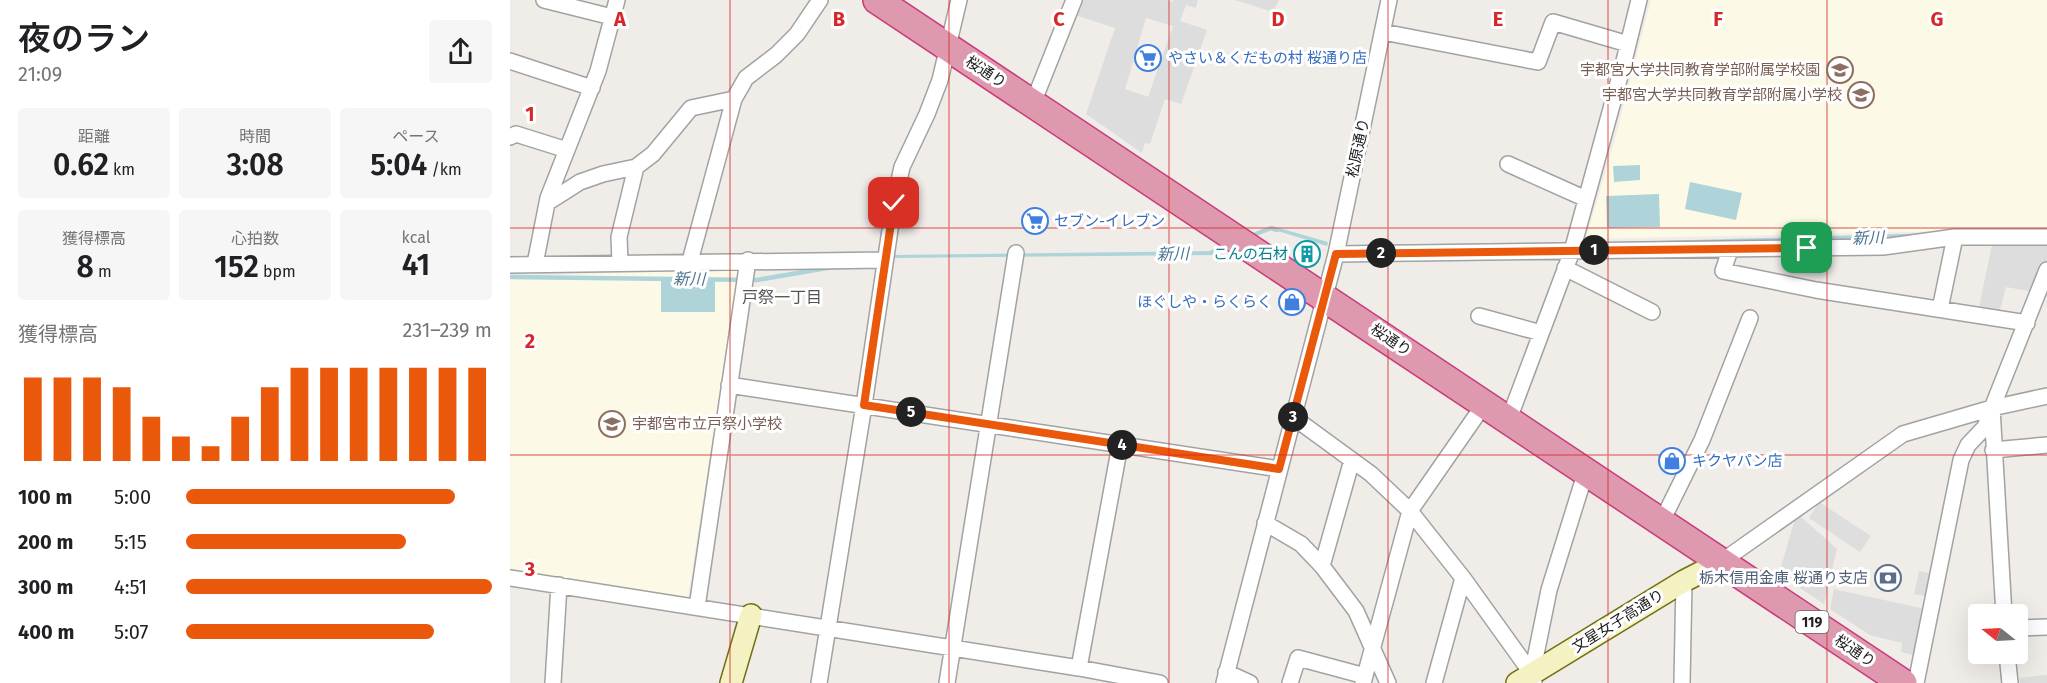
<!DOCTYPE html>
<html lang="ja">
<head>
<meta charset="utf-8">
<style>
  :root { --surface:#fff; --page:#f6f6f6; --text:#202124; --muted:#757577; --accent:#ea580c }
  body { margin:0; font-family:"Fira Sans","Noto Sans JP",sans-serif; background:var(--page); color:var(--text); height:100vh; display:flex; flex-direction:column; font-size:22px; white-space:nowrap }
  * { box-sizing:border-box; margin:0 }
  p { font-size:20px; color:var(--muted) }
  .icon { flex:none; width:33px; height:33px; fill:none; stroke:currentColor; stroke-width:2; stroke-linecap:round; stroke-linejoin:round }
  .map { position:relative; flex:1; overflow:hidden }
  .drawer { display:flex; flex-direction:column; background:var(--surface); width:510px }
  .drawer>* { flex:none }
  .needle { width:39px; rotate:288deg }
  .controls { position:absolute; left:1458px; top:604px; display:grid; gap:12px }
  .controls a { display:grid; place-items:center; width:60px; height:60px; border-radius:6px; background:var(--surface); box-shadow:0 6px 24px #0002; font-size:30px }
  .pin { position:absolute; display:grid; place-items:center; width:51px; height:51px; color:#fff; margin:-26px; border-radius:12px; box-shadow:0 3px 9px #0006 }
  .km { position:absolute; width:30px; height:30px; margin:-15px; border-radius:50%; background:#222; color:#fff; font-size:16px; line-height:30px; text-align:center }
  .round { display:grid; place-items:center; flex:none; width:63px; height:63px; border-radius:6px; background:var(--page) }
  .headline { display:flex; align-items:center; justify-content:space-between; height:102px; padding:0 18px }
  h1 { font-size:33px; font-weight:600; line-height:45px }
  .stats { display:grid; grid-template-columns:repeat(3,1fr); gap:9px; height:102px; padding:6px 18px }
  .stats div { display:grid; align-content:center; border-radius:6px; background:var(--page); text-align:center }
  .stats b { font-size:30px; font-weight:600 }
  .stats small { font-size:16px; font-weight:400 }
  .stats p { font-size:16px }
  .chart { height:168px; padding:12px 18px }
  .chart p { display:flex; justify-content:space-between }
  .chart svg { width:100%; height:108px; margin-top:6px; stroke:var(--accent); stroke-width:6 }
  ul { padding:0 18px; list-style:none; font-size:20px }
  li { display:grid; grid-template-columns:96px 72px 1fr; align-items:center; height:45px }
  li i { height:15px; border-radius:8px; background:var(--accent) }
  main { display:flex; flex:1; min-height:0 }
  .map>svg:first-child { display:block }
  .residential { fill:#dfdede }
  .education { fill:#fcfae6 }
  .parking { fill:#ddd; fill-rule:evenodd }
  .water { fill:#aed4d9 }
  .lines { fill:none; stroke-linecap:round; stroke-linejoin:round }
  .stream { stroke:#aed4d9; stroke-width:4.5 }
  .street-casing { stroke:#a2a2a2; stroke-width:18 }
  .secondary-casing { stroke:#706f11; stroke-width:24 }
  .highway-casing { stroke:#ca3a7c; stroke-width:30 }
  .street { stroke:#fff; stroke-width:15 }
  .secondary { stroke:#f4f1c3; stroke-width:21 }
  .highway { stroke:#df99ae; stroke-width:27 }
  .route-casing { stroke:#fff; stroke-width:12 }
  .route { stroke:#ea580c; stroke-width:8 }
  .grid { fill:none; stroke:#d62828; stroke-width:1.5; stroke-opacity:0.55 }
  .labels { text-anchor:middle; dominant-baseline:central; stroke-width:6; stroke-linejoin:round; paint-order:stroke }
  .shield { fill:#fff; stroke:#646464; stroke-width:1.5 }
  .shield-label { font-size:14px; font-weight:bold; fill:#212121 }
  .shop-label { font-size:15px; fill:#366cbe; stroke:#fff; text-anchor:start }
  .education-label { font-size:15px; fill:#785e54; stroke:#fff; text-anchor:end }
  .street-label { font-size:15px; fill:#212121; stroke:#fff }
  .culture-label { font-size:15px; fill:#0d838f; stroke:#fff; text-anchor:end }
  .service-label { font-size:15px; fill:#4e5e75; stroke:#fff; text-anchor:end }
  .water-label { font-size:16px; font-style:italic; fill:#4c7691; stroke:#fff }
  .neighbourhood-label { font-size:16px; fill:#545454; stroke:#fff }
  .grid-label { font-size:20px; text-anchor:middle; font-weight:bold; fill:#d62828; stroke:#fff; stroke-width:6; stroke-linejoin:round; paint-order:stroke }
</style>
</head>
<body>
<main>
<section class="drawer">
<div class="headline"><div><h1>夜のラン</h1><p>21:09</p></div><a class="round"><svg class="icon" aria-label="share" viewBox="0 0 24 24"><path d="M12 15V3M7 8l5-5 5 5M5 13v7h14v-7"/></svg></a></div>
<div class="stats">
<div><p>距離</p><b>0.62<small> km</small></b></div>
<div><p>時間</p><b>3:08</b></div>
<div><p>ペース</p><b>5:04<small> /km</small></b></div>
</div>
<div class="stats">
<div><p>獲得標高</p><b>8<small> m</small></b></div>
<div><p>心拍数</p><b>152<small> bpm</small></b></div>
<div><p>kcal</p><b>41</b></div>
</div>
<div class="chart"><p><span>獲得標高</span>231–239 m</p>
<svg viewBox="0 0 160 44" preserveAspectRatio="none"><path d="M5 44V10M15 44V10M25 44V10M35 44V14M45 44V26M55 44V34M65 44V38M75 44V26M85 44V14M95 44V6M105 44V6M115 44V6M125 44V6M135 44V6M145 44V6M155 44V6"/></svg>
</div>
<ul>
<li><b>100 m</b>5:00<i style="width:88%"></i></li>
<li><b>200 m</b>5:15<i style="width:72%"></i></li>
<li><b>300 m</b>4:51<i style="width:100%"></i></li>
<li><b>400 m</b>5:07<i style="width:81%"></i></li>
</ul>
</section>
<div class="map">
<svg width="1537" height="683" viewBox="0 0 1537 683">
  <rect width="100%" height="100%" fill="#f0ede9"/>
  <path class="residential" d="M1309,502L1361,536L1350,552L1299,518Z"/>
  <path class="education" d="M1141,0H1537V229L1076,239L1105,139Z
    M229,268L178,597L0,572V277Z"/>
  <path class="parking" d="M570,0H656L662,2L663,0H688L686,8L676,5L670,21L697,30L671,104L655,99L640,144L635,143L632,153L576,114L605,28L565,15ZM636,18L663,26L638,97L615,89Z
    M725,0H769L763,12Z
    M1483,240L1537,242V260L1524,292L1496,287L1490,310L1469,307Z
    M1290,516L1327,549L1314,604L1269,574L1284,522Z
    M1409,571L1423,574L1418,601L1415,600V596L1404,594Z
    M1324,589L1415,609L1404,655L1391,652L1392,643L1360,635L1320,609Z
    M1537,675V683H1510L1509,678Z"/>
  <path class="water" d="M1130,165V180L1104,182L1103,166Z
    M1180,182L1232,193L1226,220L1175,209Z
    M1149,194L1150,227L1097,228L1096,196Z
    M762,226L818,242L817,246L761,229Z
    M1537,230V235L1073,247V243Z
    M1024,243V246L841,249V245Z
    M706,251V255L384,258V255Z
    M151,280H205V312H151Z"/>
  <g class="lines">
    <path class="stream" d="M741,236L761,228L767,230
      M700,253L720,245
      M0,277L247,280L323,267"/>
    <defs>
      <path id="street" d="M34,0L102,17
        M873,32L1028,62L1043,22L1118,44
        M0,61L82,88
        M523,103L564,0
        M0,137L6,134L57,150
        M998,164L1076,199
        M37,203L70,182L93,174L126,167L143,154L181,108L224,99L236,78L266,55L287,34L310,0
        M1220,250L1213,271L1306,290L1517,323
        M826,254L1373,247L1445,237H1537
        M180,261L224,99
        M110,263L109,237L126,167
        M25,264L38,198L88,71L107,0
        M0,265L374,260
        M1055,268L1142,312
        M1430,309L1445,237
        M969,316L1031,333
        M219,385L769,469
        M783,417L861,474L900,511L953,578L1022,674L1024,683
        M999,419L1062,251L1113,65L1129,0
        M1483,450L1537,445
        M755,523L791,544L812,566L846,611L878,683
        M1151,523L1192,440L1240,318
        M1211,562L1393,434L1482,408L1537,396
        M812,566L842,460
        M0,578L569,668L650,683
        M187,607L238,260
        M1494,615L1482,408L1537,270
        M1508,628L1537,627
        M1497,654L1500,683
        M569,668L610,445
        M716,672L740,683
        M1022,674L1039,590L1076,471
        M43,683L49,585
        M309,683L354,405L384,203L392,167L417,114L430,80L449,0
        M437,683L506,253
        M714,683L826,254L879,0
        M780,683L788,658L855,676
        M853,683L900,511L975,403
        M924,683L953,578
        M1172,683L1174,581
        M1406,683L1451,460L1458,445L1475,427L1481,413"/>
      <path id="secondary" d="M221,683L241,615
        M1007,683L1174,581L1211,562"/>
      <path id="highway" d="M367,0C711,226 1051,456 1393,683"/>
    </defs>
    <use href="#street" class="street-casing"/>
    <use href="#secondary" class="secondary-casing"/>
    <use href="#highway" class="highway-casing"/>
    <use href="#street" class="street"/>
    <use href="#secondary" class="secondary"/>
    <use href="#highway" class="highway"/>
  </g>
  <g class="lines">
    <defs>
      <path id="route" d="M384,203L354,405L769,469L826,254L1297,248"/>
    </defs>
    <use href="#route" class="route-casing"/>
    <use href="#route" class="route"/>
  </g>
  <path class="grid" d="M220,0V683M439,0V683M659,0V683M878,0V683M1098,0V683M1317,0V683M0,228H1537M0,455H1537"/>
  <defs>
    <symbol id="supermarket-ring" viewBox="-11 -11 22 22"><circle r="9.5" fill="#fff" stroke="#3f7fe0" stroke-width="1.5"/><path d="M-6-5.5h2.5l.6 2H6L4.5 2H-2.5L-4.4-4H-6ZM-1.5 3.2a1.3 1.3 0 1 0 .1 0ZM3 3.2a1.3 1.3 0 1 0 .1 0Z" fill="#3f7fe0"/></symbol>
    <symbol id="school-ring" viewBox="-11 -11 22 22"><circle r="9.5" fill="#fff" stroke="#8d6e63" stroke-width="1.5"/><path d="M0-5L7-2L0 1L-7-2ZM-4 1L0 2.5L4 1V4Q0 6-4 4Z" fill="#8d6e63"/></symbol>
    <symbol id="building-ring" viewBox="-11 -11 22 22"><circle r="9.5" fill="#fff" stroke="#0f9aa8" stroke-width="1.5"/><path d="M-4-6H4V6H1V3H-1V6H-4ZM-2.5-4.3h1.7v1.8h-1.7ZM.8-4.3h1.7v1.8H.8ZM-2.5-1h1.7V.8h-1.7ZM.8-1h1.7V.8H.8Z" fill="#0f9aa8"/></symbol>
    <symbol id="shop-ring" viewBox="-11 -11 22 22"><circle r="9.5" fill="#fff" stroke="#3f7fe0" stroke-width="1.5"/><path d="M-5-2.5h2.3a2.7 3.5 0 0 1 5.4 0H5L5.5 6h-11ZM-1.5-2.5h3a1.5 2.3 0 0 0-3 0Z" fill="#3f7fe0"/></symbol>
    <symbol id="bank-ring" viewBox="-11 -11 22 22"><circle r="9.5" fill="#fff" stroke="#5c6f8a" stroke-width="1.5"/><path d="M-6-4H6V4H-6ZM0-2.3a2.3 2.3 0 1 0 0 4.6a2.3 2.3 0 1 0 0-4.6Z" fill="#5c6f8a"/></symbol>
  </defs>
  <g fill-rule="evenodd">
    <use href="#supermarket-ring" x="623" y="43" width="30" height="30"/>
    <use href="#school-ring" x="1315" y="55" width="30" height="30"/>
    <use href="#school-ring" x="1336" y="80" width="30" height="30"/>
    <use href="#supermarket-ring" x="510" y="206" width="30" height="30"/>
    <use href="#building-ring" x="782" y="239" width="30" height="30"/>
    <use href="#shop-ring" x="767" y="287" width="30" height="30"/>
    <use href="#school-ring" x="87" y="409" width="30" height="30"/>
    <use href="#shop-ring" x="1147" y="446" width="30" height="30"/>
    <use href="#bank-ring" x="1363" y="563" width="30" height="30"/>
  </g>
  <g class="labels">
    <rect class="shield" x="1285.5" y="611" width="33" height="22" rx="4.5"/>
    <g class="shield-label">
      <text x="1302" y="622">119</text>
    </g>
    <g class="shop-label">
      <text x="658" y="58">やさい＆くだもの村 桜通り店</text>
      <text x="544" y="221">セブン-イレブン</text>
      <text x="762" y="302" text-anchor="end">ほぐしや・らくらく</text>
      <text x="1182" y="461">キクヤパン店</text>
    </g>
    <g class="education-label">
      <text x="1310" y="70">宇都宮大学共同教育学部附属学校園</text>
      <text x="1332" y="95">宇都宮大学共同教育学部附属小学校</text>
      <text x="122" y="424" text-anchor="start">宇都宮市立戸祭小学校</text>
    </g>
    <g class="street-label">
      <text transform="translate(476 72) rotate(33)">桜通り</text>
      <text transform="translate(848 148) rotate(-78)">松原通り</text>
      <text transform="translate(881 340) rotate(34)">桜通り</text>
      <text transform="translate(1108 621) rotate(-32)">文星女子高通り</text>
      <text transform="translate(1345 651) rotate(34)">桜通り</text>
    </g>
    <g class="culture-label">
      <text x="778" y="254">こんの石材</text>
    </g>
    <g class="service-label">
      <text x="1358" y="578">栃木信用金庫 桜通り支店</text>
    </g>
    <g class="water-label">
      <text transform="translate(1358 238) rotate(-2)">新川</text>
      <text transform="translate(663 254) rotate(-1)">新川</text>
      <text transform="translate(179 279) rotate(1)">新川</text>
    </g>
    <g class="neighbourhood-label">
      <text x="272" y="297">戸祭一丁目</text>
    </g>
  </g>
  <g class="grid-label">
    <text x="110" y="26">A</text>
    <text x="329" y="26">B</text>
    <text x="549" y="26">C</text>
    <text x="768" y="26">D</text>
    <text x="988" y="26">E</text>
    <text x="1208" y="26">F</text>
    <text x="1427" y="26">G</text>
    <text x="20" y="121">1</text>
    <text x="20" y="348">2</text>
    <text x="20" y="576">3</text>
  </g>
</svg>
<div class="controls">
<a><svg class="needle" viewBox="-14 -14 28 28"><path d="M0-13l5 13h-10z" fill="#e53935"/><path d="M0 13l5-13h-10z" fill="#757577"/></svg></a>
</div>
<div class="pin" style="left:1297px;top:248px;background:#1e9e55"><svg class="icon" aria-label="arrive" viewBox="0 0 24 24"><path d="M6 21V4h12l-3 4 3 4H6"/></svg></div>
<div class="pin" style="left:384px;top:203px;background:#d93025"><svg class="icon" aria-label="check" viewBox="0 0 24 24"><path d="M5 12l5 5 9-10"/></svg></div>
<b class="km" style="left:1084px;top:250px">1</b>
<b class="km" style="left:871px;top:253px">2</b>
<b class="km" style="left:783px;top:417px">3</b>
<b class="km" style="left:612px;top:445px">4</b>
<b class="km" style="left:401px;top:412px">5</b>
</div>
</main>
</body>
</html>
